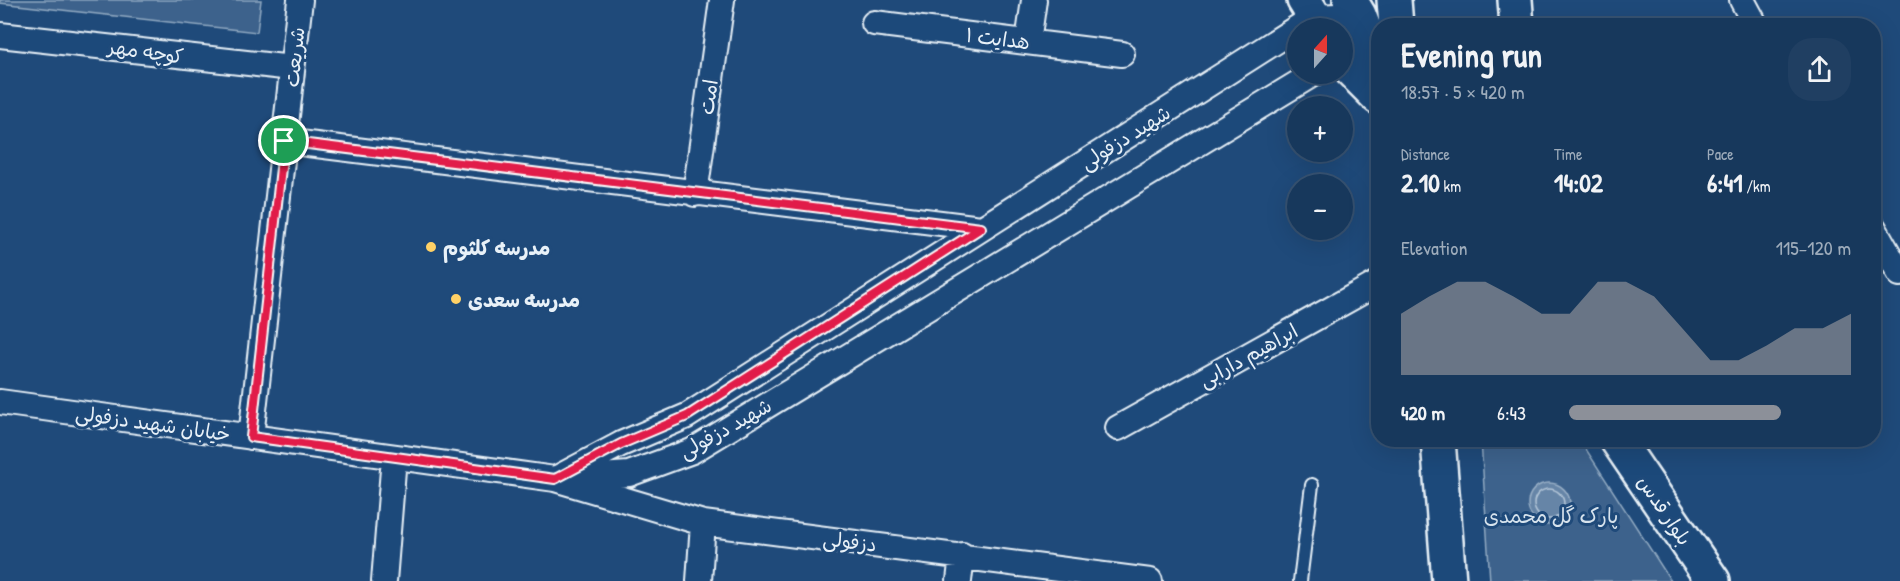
<!DOCTYPE html>
<html lang="en">
<head>
<meta charset="utf-8">
<style>
  :root { --surface:#17385c; --page:#203f62; --text:#f1f3f6; --muted:#9eacbb; --line:#365272; --accent:#8c9099 }
  body { margin:0; font-family:"Patrick Hand","Playpen Sans Arabic",sans-serif; background:var(--page); color:var(--text); height:100vh; display:flex; flex-direction:column; font-size:22px; white-space:nowrap }
  * { box-sizing:border-box; margin:0 }
  p { font-size:20px; color:var(--muted) }
  .icon { flex:none; width:33px; height:33px; fill:none; stroke:currentColor; stroke-width:2; stroke-linecap:round; stroke-linejoin:round }
  .map { position:relative; flex:1; overflow:hidden }
  .sheet { position:absolute; left:1371px; top:18px; width:510px; height:429px; display:flex; flex-direction:column; background:var(--surface); border-radius:24px; box-shadow:0 6px 24px #0002,0 0 0 2px var(--line) }
  .sheet>* { flex:none }
  .needle { width:39px; rotate:21deg }
  .buttons { position:absolute; left:1287px; top:18px; display:grid; gap:12px }
  .buttons a { display:grid; place-items:center; width:66px; height:66px; border-radius:50%; background:var(--surface); box-shadow:0 6px 24px #0002,0 0 0 2px var(--line); font-size:30px }
  .pin { position:absolute; display:grid; place-items:center; width:51px; height:51px; color:#fff; margin:-26px; border:3px solid #fff; border-radius:50%; box-shadow:0 2px 6px #0007 }
  .round { display:grid; place-items:center; flex:none; width:63px; height:63px; border-radius:24px; background:var(--page) }
  .summary { display:flex; align-items:center; justify-content:space-between; height:102px; padding:0 30px }
  h1 { font-size:33px; font-weight:800; line-height:45px }
  .figures { display:grid; grid-template-columns:repeat(3,1fr); gap:9px; height:102px; padding:6px 30px }
  .figures div { display:grid; align-content:center }
  .figures b { font-size:26px; font-weight:800 }
  .figures small { font-size:16px; font-weight:400 }
  .figures p { font-size:16px }
  .chart { height:168px; padding:12px 30px }
  .chart p { display:flex; justify-content:space-between }
  .chart svg { width:100%; height:108px; margin-top:6px; fill:var(--accent); opacity:.7 }
  ul { padding:0 30px; list-style:none; font-size:20px }
  li { display:grid; grid-template-columns:96px 72px 1fr; align-items:center; height:45px }
  li i { height:15px; border-radius:8px; background:var(--accent) }
  .map>svg:first-child { display:block }
  .green { fill:#3c628c; stroke:#92aac2; stroke-width:1.5 }
  .water { fill:#6685a7; stroke:#9ab0c7; stroke-width:1.5 }
  .lines { fill:none; stroke-linecap:round; stroke-linejoin:round }
  .shore { stroke:#b4c6d8; stroke-width:1.5 }
  .service-casing { stroke:#e8f1f8; stroke-width:16 }
  .minor-casing { stroke:#e8f1f8; stroke-width:28 }
  .secondary-casing { stroke:#e8f1f8; stroke-width:38 }
  .service { stroke:#1f4a7a; stroke-width:12 }
  .minor { stroke:#1f4a7a; stroke-width:24 }
  .secondary { stroke:#1f4a7a; stroke-width:33 }
  .route-casing { stroke:#fff; stroke-width:12 }
  .route { stroke:#e11d48; stroke-width:8 }
  .poi-dot { fill:#ffd166; stroke:#1f4a7a; stroke-width:2 }
  .labels { text-anchor:middle; dominant-baseline:central; stroke-width:6; stroke-linejoin:round; paint-order:stroke }
  .street-label { font-size:20px; fill:#e8f1f8; stroke:#1f4a7a }
  .poi-label { font-size:20px; font-weight:bold; fill:#e8f1f8; stroke:#1f4a7a; text-anchor:start }
  .park-label { font-size:20px; fill:#d7e3ed; stroke:#1f4a7a }
</style>
</head>
<body>
<div class="map">
<svg width="1900" height="581" viewBox="0 0 1900 581">
  <rect width="100%" height="100%" fill="#1f4a7a"/>
  <filter id="ink" filterUnits="userSpaceOnUse"><feTurbulence type="fractalNoise" baseFrequency=".0167" numOctaves="2"/><feDisplacementMap in="SourceGraphic" scale="12" xChannelSelector="R" yChannelSelector="G"/><feConvolveMatrix kernelMatrix="1 2 1 2 8 2 1 2 1" color-interpolation-filters="sRGB"/></filter>
  <g filter="url(#ink)">
    <path class="green" d="M0,0H261L257,32L0,3Z
      M1481,440H1580L1671,581H1490Z"/>
    <path class="water" d="M1528 504a21 21 0 1 1 42 0a21 21 0 1 1-42 0Z"/>
    <g class="lines">
      <path class="shore" d="M1534 504a15 15 0 1 1 30 0a15 15 0 1 1-30 0Z"/>
      <defs>
        <path id="service" d="M1300,581L1312,485"/>
        <path id="minor" d="M1742,0L1756,26
          M874,23L1122,54
          M0,35L292,68
          M1028,42L1034,0
          M284,141L981,228
          M695,194L722,0
          M1874,228L1900,274
          M0,402L555,479L703,523L1150,581
          M1118,428L1378,283
          M251,437L300,0
          M573,478L629,474L692,451L1313,74
          M555,479L621,444L687,416L1314,17L1359,15L1342,51
          M384,581L394,457
          M699,581L703,523
          M959,581L962,555"/>
        <path id="secondary" d="M1304,0L1321,28
          M1350,0L1359,15L1378,64
          M1394,0L1396,26
          M1515,0L1517,26
          M1342,61L1378,97
          M1438,440L1449,581
          M1617,440L1713,581"/>
      </defs>
      <use href="#service" class="service-casing"/>
      <use href="#minor" class="minor-casing"/>
      <use href="#secondary" class="secondary-casing"/>
      <use href="#service" class="service"/>
      <use href="#minor" class="minor"/>
      <use href="#secondary" class="secondary"/>
    </g>
  </g>
  <g class="lines" filter="url(#ink)">
    <defs>
      <path id="route" d="M284,141L981,228L687,416L621,444L555,479L251,437Z"/>
    </defs>
    <use href="#route" class="route-casing"/>
    <use href="#route" class="route"/>
  </g>
  <g class="poi-dot">
    <circle cx="431" cy="247" r="6"/>
    <circle cx="456" cy="299" r="6"/>
  </g>
  <g class="labels">
    <g class="street-label">
      <text transform="translate(998 38) rotate(7)">هدایت ۱</text>
      <text transform="translate(146 51) rotate(8)">کوچه مهر</text>
      <text transform="translate(294 57) rotate(-84)">شریعت</text>
      <text transform="translate(708 97) rotate(-82)">امت</text>
      <text transform="translate(1125 137) rotate(-32)">شهید دزفولی</text>
      <text transform="translate(1248 355) rotate(-29)">ابراهیم دارابی</text>
      <text transform="translate(153 423) rotate(8)">خیابان شهید دزفولی</text>
      <text transform="translate(725 428) rotate(-29)">شهید دزفولی</text>
      <text transform="translate(1665 510) rotate(56)">بلوار قدس</text>
      <text transform="translate(850 541) rotate(7)">دزفولی</text>
    </g>
    <g class="poi-label">
      <text x="443" y="247">مدرسه کلثوم</text>
      <text x="468" y="299">مدرسه سعدی</text>
    </g>
    <g class="park-label">
      <text x="1551" y="515">پارک گل محمدی</text>
    </g>
  </g>
</svg>
<div class="buttons">
<a><svg class="needle" viewBox="-14 -14 28 28"><path d="M0-13l5 13h-10z" fill="#e53935"/><path d="M0 13l5-13h-10z" fill="#9eacbb"/></svg></a>
<a>+</a>
<a>−</a>
</div>
<div class="pin" style="left:284px;top:141px;background:#1e9e55"><svg class="icon" aria-label="arrive" viewBox="0 0 24 24"><path d="M6 21V4h12l-3 4 3 4H6"/></svg></div>
<section class="sheet">
<div class="summary"><div><h1>Evening run</h1><p>18:57 · 5 × 420 m</p></div><a class="round"><svg class="icon" aria-label="share" viewBox="0 0 24 24"><path d="M12 15V3M7 8l5-5 5 5M5 13v7h14v-7"/></svg></a></div>
<div class="figures">
<div><p>Distance</p><b>2.10<small> km</small></b></div>
<div><p>Time</p><b>14:02</b></div>
<div><p>Pace</p><b>6:41<small> /km</small></b></div>
</div>
<div class="chart"><p><span>Elevation</span>115–120 m</p>
<svg viewBox="0 0 160 44" preserveAspectRatio="none"><path d="M0 44V19L10 12L20 6L30 6L40 12L50 19L60 19L70 6L80 6L90 12L100 25L110 38L120 38L130 32L140 25L150 25L160 19V44z"/></svg>
</div>
<ul>
<li><b>420 m</b>6:43<i style="width:75%"></i></li>
</ul>
</section>
</div>
</body>
</html>
